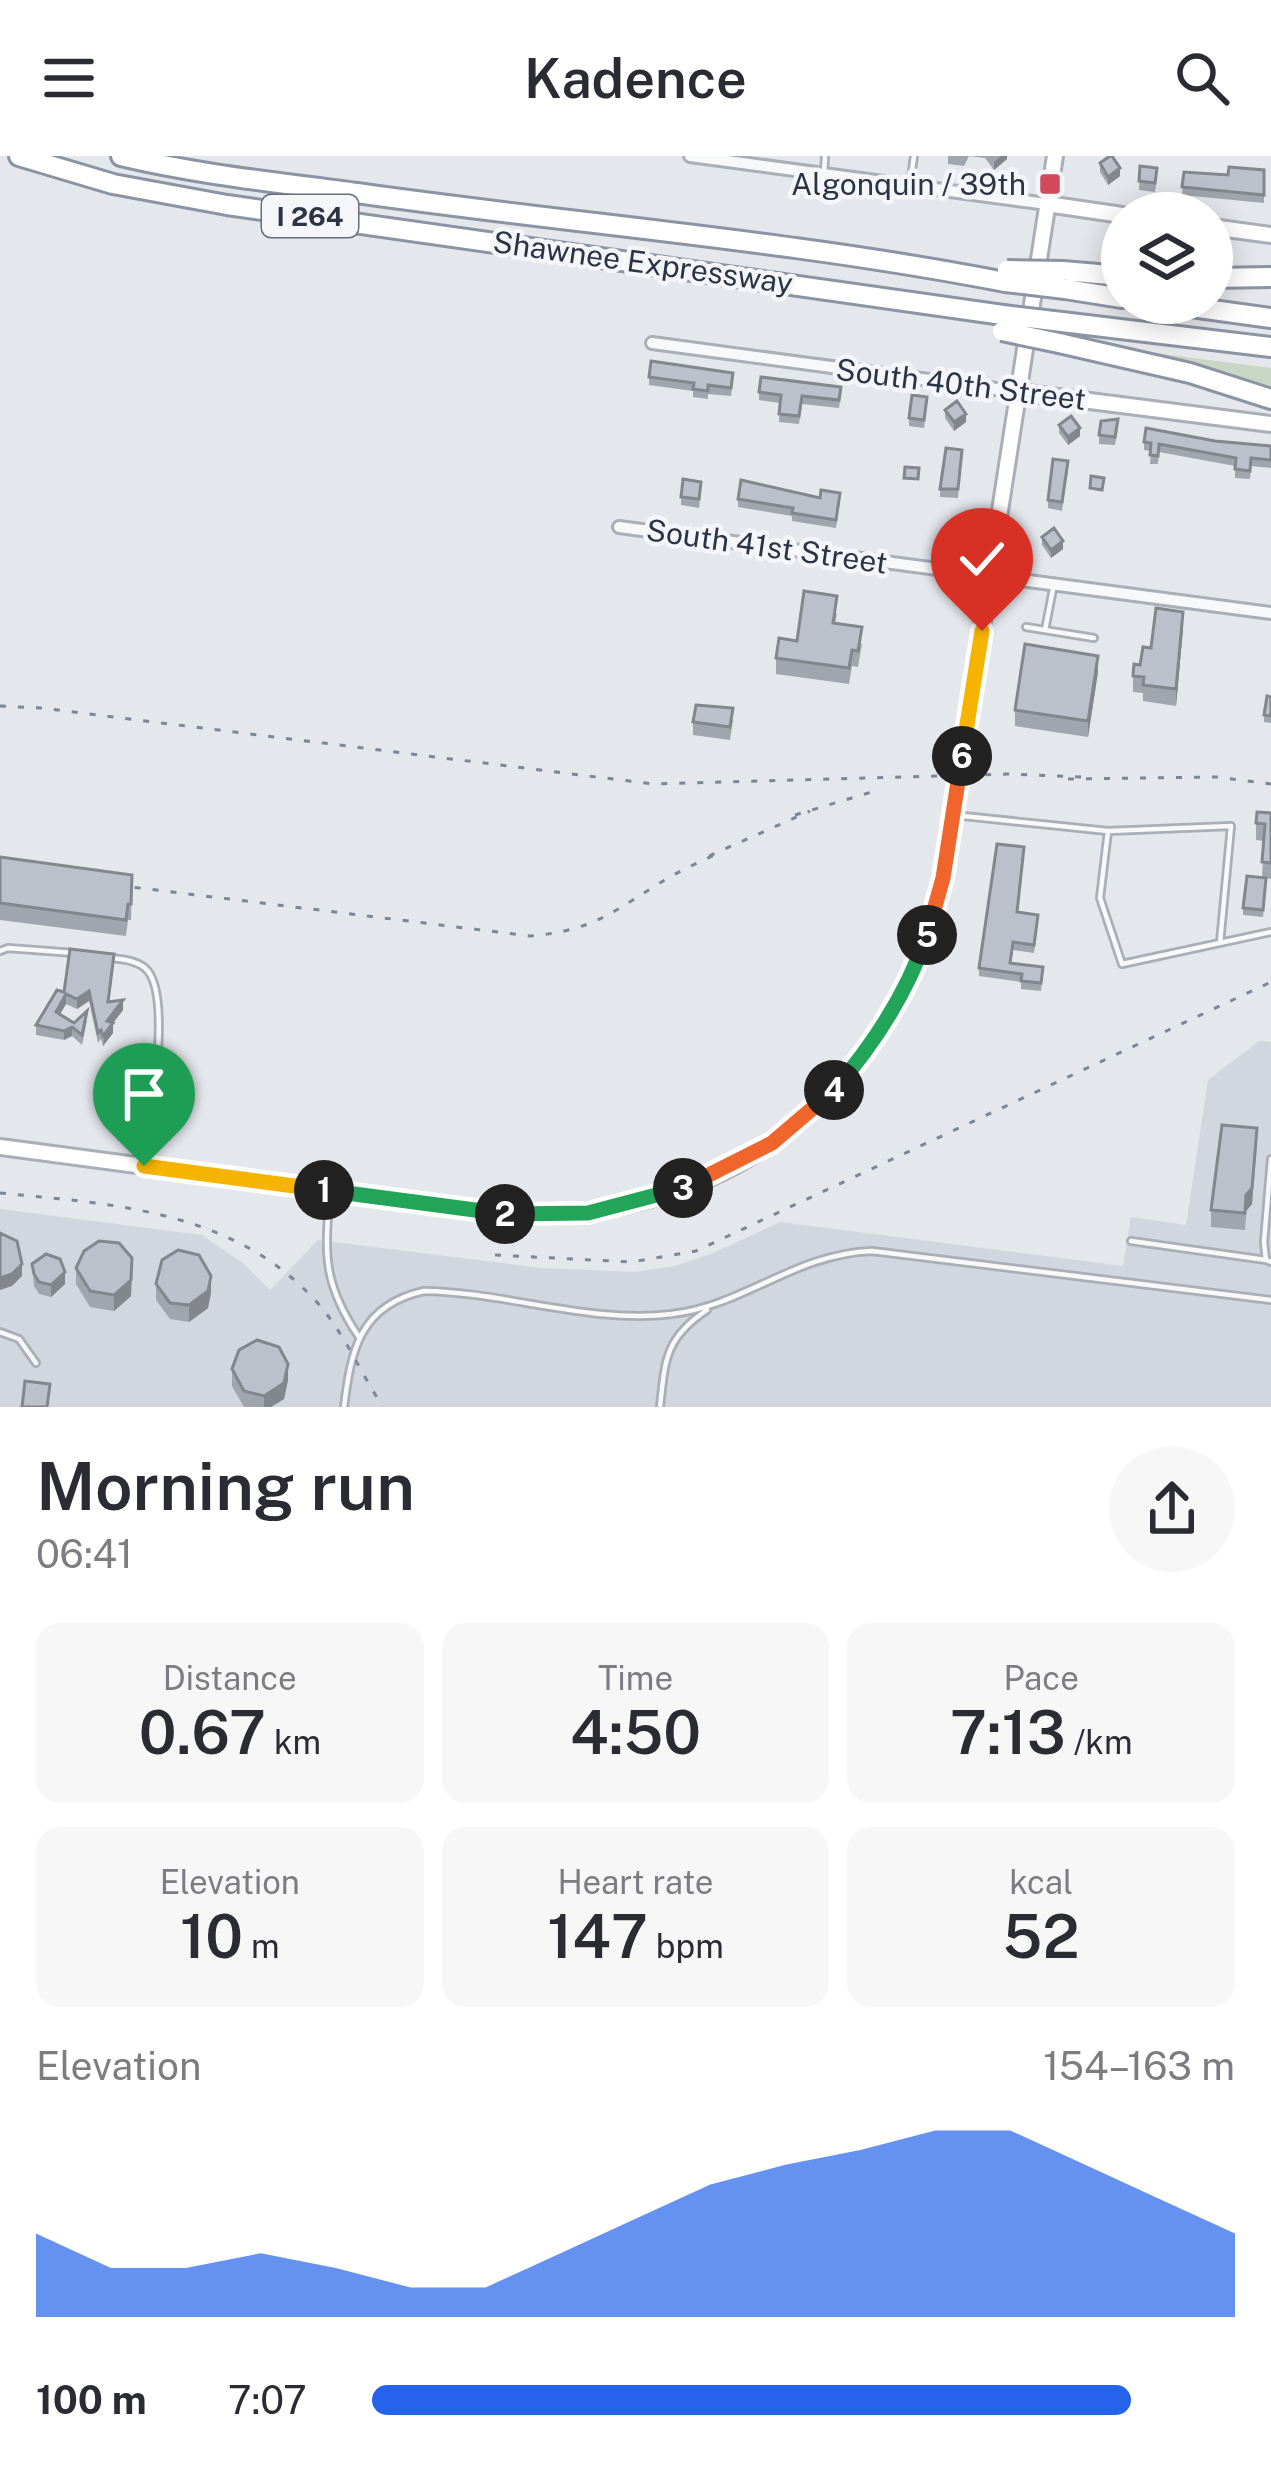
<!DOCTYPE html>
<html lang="en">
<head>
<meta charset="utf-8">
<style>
  :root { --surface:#fff; --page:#f7f7f7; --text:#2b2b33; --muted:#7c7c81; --accent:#2563eb }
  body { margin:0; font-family:"Public Sans",sans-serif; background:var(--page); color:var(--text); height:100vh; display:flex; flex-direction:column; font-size:45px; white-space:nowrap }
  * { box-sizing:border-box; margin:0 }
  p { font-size:39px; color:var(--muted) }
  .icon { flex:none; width:66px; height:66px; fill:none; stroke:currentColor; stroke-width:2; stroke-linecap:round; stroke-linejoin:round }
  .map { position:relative; height:1251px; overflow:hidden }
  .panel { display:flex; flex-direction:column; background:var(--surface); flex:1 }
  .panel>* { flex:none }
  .buttons { position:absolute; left:1101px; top:36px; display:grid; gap:24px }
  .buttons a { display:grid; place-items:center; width:132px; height:132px; border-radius:50%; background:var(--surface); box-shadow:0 6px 30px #0003; font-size:60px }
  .pin { position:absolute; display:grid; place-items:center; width:102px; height:102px; color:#fff; margin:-123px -51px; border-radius:50% 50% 50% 0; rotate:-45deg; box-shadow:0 0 12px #0007 }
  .pin .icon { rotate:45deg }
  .km { position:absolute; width:60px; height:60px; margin:-30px; border-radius:50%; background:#222; color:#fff; font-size:33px; line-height:60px; text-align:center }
  .round { display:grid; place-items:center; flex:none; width:126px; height:126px; border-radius:63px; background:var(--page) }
  .headline { display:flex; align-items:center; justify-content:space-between; height:204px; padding:0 36px }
  h1 { font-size:66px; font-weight:600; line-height:90px }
  .metrics { display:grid; grid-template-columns:repeat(3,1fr); gap:18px; height:204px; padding:12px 36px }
  .metrics div { display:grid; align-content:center; border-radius:24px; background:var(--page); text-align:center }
  .metrics b { font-size:60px; font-weight:600 }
  .metrics small { font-size:33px; font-weight:400 }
  .metrics p { font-size:33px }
  .chart { height:336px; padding:24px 36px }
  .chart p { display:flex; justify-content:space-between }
  .chart svg { width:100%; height:216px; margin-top:12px; fill:var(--accent); opacity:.7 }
  ul { padding:0 36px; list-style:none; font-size:39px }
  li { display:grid; grid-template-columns:192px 144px 1fr; align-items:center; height:90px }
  li i { height:30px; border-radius:15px; background:var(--accent) }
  header { display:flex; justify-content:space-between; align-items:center; height:156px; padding:0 36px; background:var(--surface); font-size:54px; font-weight:600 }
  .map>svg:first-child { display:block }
  .built { fill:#d2d6de }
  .green { fill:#c9d6c5 }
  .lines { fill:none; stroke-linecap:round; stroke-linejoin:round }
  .lane-casing { stroke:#a9aeb7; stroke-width:10 }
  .street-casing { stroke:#a9aeb7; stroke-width:16 }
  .secondary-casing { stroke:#a9aeb7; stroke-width:20 }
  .highway-casing { stroke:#8b94a3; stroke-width:24 }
  .lane { stroke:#f7f8fa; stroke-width:4.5 }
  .street { stroke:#f7f8fa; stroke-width:10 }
  .secondary { stroke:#fff; stroke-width:14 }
  .highway { stroke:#fff; stroke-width:18 }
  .rail { stroke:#7d8696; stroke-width:3; stroke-dasharray:6 12; stroke-linecap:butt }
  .highway-bridge-casing { stroke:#8b94a3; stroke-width:24; stroke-linecap:butt }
  .highway-bridge { stroke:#fff; stroke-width:18 }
  .wall { fill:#a1a5ae }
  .shaded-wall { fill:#83868d }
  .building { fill:#bbc0ca; stroke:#83868d; stroke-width:3 }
  .split-1-casing { stroke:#fff; stroke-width:24 }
  .split-2-casing { stroke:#fff; stroke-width:24 }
  .split-3-casing { stroke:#fff; stroke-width:24 }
  .split-4-casing { stroke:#fff; stroke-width:24 }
  .split-5-casing { stroke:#fff; stroke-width:24 }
  .split-6-casing { stroke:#fff; stroke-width:24 }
  .split-7-casing { stroke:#fff; stroke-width:24 }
  .split-1 { stroke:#f5b400; stroke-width:15 }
  .split-2 { stroke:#22a559; stroke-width:15 }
  .split-3 { stroke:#22a559; stroke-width:15 }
  .split-4 { stroke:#f0652b; stroke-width:15 }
  .split-5 { stroke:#22a559; stroke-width:15 }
  .split-6 { stroke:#f0652b; stroke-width:15 }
  .split-7 { stroke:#f5b400; stroke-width:15 }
  .poi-dot { fill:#d1495b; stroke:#f4f6f9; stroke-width:4.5 }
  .labels { text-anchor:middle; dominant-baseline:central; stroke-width:9; stroke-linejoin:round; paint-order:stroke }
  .shield { fill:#f4f6f9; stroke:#676e7b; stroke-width:3 }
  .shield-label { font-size:27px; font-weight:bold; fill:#2b3445 }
  .poi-label { font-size:30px; fill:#2b3445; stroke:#f4f6f9; text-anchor:end }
  .street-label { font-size:30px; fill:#2b3445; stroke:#f4f6f9 }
</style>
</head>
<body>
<header><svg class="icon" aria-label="menu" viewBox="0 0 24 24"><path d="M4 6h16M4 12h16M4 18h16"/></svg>Kadence<svg class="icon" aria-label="search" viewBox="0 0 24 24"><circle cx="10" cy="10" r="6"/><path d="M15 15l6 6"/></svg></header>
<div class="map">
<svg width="1271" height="1251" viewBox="0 0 1271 1251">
  <rect width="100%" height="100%" fill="#e4e7ec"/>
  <path class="built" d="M1259,885L1271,886V1251H0V1053L202,1079L244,1108L270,1134L318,1084L541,1112L634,1116L675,1110L711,1098L780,1066L1123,1110L1131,1061L1186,1069L1208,924Z"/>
  <path class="green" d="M1093,189L1271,212V234Z"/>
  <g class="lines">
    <defs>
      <path id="lane" d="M824,18L825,0
        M910,29L914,0
        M1026,471L1094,482
        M1045,474L1053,433
        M954,659L1108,675L1100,742L1122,808L1271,776
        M1108,675L1231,670L1220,787
        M0,795L8,792L74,797
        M109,802C121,803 135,804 145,812C174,837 149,966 145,1004
        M1271,1003L1264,1086L1266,1104L1271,1106
        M330,1041C323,1099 325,1131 359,1181
        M1131,1085L1266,1104
        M0,1176L19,1183L36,1207
        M344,1251C351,1194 360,1149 424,1135C505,1136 590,1168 672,1158C746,1149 794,1098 872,1095L1271,1144
        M660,1251C665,1204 665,1182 707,1154"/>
      <path id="street" d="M690,0L1047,48
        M652,187L1019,236
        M619,371L1271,457"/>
      <path id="secondary" d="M1047,48L1122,59
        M1212,71L1271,79
        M1019,236L1271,268
        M0,991L507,1058C733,1067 889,937 943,722L1055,0"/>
      <path id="highway" d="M19,0L113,28L227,49L1003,159
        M121,0C200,19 283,27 364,38C577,68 794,85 1005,126
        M1063,115L1122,120
        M1212,122L1271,121
        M1065,133L1122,142
        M1162,147L1271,162
        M1062,166L1271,191
        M1059,187L1190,217L1271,243"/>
    </defs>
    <use href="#lane" class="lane-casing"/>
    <use href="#street" class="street-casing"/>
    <use href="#secondary" class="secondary-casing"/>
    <use href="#highway" class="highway-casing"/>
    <use href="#lane" class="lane"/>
    <use href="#street" class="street"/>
    <use href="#secondary" class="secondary"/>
    <use href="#highway" class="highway"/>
    <path class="rail" d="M0,550L41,552L653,628L1008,618L1084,621
      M1068,623L1216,621L1271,628
      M795,659L875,635
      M709,700L810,655
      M99,727L530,780C599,774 615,753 670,721C687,711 705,704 722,695
      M0,1037C113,1048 231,1054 314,1143C343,1174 360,1216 383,1251
      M495,1099L631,1106L696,1095L1271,826"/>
    <defs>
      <path id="highway-bridge" d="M1007,114L1063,115
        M1005,126L1065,133
        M1003,159L1062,166
        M1002,175L1059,187"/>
    </defs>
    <use href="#highway-bridge" class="highway-bridge-casing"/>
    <use href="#highway-bridge" class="highway-bridge"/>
  </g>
  <path class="wall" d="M948,0H1007V3L994,14L985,2L969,0L964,10L948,8Z
    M1100,7L1120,20L1108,29L1100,16Z
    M1140,10L1157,21L1155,36L1139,34Z
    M1264,14V47L1182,39L1184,16L1228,19Z
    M649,221L733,225L731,240L708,238V243L693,241V235L649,229Z
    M759,236L841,239L839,252L802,248L799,268L779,266L780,247L759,244Z
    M927,249L924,272L909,270V262Z
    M945,254L966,266L954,275L945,262Z
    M1059,269L1080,280L1068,289L1059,277Z
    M1118,271L1115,289L1099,288V279Z
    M1215,285L1271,290V312L1251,310L1250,323L1235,322V310L1159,296L1158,308H1150L1151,295L1144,294V286Z
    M962,294L958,342L940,341V333Z
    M1068,313L1062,355L1048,352V344Z
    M701,334L699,352L681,349V341Z
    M820,342L840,345L836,372L792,365V360L738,351V343Z
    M1042,381L1063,393L1051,402L1042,389Z
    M837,457L835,468L862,488L858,511L852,510L849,528L776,518V502Z
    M1183,472L1176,550L1143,545V537L1133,536V520L1151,492Z
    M1098,516L1088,581L1015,570V554Z
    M1271,541V567L1264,566V559Z
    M733,564L730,584L693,579V566Z
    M1271,656V723L1266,722L1263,761L1243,759V752L1262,721L1264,685L1256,684V667Z
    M0,701L132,719L131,764H128L126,780L0,764Z
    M1018,756L1038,767L1034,797L1013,794L1011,807L1043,819L1041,835L1021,833V826L979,820V812Z
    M114,808L109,846L123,854L113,867V877L103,890L101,883L98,887L89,845L77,853L66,848L60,858L74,867L87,865L82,889L72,880L64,884L36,879V869L64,836Z
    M1257,989L1252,1048L1246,1055L1245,1074L1211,1071V1054Z
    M32,1108L65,1128L51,1141L39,1138L34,1130Z
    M76,1112L131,1140L114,1155L90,1151L76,1128Z
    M156,1128L211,1137L208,1152L189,1166L170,1163L156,1144Z
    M232,1213L288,1224L284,1243L271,1251H244L232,1230Z"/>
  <path class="shaded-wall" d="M1001,0H1007V3L994,14V6Z
    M1120,12V20L1108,29V21Z
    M966,258V266L954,275V266Z
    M1080,272V280L1068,289V281Z
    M1063,385V393L1051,402V394Z
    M1183,456V472L1176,550V533Z
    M1098,500V516L1088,581V565Z
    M89,835V845L77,853V843Z
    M66,838V848L56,865V856Z
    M123,844V854L113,867V877L103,890L107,865Z
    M72,871V880L64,884V875Z
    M1257,972L1252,1048L1246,1055L1245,1074L1246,1039Z
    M22,1108V1120L12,1130L0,1134V1122Z
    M65,1116V1128L51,1141V1129Z
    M132,1118L131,1140L114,1155V1139Z
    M211,1120V1137L208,1152L189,1166V1149Z
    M288,1208V1224L284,1243L271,1251H264V1240Z"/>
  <path class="building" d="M1110,0H1112L1120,12L1108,21L1100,7Z
    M1140,10L1157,12L1155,27L1139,25Z
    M1229,11L1264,14V39L1182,31L1184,16L1228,19Z
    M651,205L733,217L731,232L708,229V235L693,233L694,227L649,221Z
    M761,221L841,231L839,244L802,240L799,260L779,258L781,239L759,236Z
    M912,239L927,241L924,264L909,262Z
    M957,245L966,258L954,266L945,254Z
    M1071,260L1080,272L1068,281L1059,269Z
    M1118,263L1115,281L1099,279L1101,265Z
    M1146,272L1215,285L1271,290V304L1251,302L1250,315L1235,313L1236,302L1159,288L1158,300L1150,299L1151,287L1144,286Z
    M946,292L962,294L958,333H940Z
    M1053,303L1068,305L1062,346L1048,344Z
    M905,311L919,312L918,323L904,322Z
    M1091,320L1104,322L1102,334L1090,332Z
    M683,323L701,326L699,343L681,341Z
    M741,324L820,342L821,334L840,337L836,364L792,357L793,352L738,343Z
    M1054,372L1063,385L1051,394L1042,381Z
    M804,435L837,440L833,467L862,471L858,495L852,494L849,512L776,502L779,482L797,485Z
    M1156,452L1183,456L1176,533L1143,529L1144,521L1133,520L1134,508L1140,509L1143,491L1151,492Z
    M1025,488L1098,500L1088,565L1015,554Z
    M1267,540L1271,541V560L1264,559Z
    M696,549L733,552L730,571L693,566Z
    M1257,656L1271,657V656V707L1262,706L1265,668L1256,667Z
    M997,688L1024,691L1017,756L1038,759L1034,789L1013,786L1010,807L1043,811L1041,827L1021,825L1022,818L979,812Z
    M0,701L132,719L131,748H128L126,764L0,747Z
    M1247,720L1266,722L1263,754L1243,752Z
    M70,793L114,798L108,846L123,844L107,865L113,867L103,880L101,874L98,877L89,835L77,843L66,838L56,856L74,867L87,855L82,879L72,871L64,875L36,869L57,834L64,836Z
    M1222,969L1257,972L1252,1032L1246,1039L1245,1057L1211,1054Z
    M0,1077L17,1085L22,1108L12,1118L0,1122Z
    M99,1085L119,1087L132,1102L131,1124L114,1139L90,1135L76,1112L84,1095Z
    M178,1094L199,1099L211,1120L208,1135L189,1149L170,1147L156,1128L162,1104Z
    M46,1098L60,1103L65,1116L51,1129L39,1126L34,1118L32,1108Z
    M257,1184L279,1191L288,1208L284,1227L264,1240L244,1235L232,1213L239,1194Z
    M25,1225L50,1228L47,1251H22Z"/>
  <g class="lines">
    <defs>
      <path id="split-1" d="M144,1010L324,1034"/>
      <path id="split-2" d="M324,1034L505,1058"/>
      <path id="split-3" d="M505,1058L588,1057L683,1032"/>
      <path id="split-4" d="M683,1032L772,987L834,934"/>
      <path id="split-5" d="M834,934C875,887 907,837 927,779"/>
      <path id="split-6" d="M927,779L943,722L962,600"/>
      <path id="split-7" d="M962,600L982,475"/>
    </defs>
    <use href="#split-1" class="split-1-casing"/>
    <use href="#split-2" class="split-2-casing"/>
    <use href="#split-3" class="split-3-casing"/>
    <use href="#split-4" class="split-4-casing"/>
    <use href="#split-5" class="split-5-casing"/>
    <use href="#split-6" class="split-6-casing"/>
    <use href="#split-7" class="split-7-casing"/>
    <use href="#split-1" class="split-1"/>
    <use href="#split-2" class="split-2"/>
    <use href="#split-3" class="split-3"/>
    <use href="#split-4" class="split-4"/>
    <use href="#split-5" class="split-5"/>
    <use href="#split-6" class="split-6"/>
    <use href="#split-7" class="split-7"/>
  </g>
  <rect class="poi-dot" x="1038" y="16" width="24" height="24" rx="6"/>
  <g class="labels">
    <rect class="shield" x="262" y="39" width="96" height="42" rx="9"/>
    <g class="shield-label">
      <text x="310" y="60">I 264</text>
    </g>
    <g class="poi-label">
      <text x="1026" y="28">Algonquin / 39th</text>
    </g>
    <g class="street-label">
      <text transform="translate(643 106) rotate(8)">Shawnee Expressway</text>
      <text transform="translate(961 228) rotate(7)">South 40th Street</text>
      <text transform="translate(767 390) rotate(8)">South 41st Street</text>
    </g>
  </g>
</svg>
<div class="buttons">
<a><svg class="icon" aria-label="layers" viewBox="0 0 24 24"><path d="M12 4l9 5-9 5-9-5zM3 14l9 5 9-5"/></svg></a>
</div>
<div class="pin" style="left:144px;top:1010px;background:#1e9e55"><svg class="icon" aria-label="arrive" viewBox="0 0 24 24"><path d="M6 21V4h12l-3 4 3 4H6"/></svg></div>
<div class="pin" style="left:982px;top:475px;background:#d93025"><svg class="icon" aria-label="check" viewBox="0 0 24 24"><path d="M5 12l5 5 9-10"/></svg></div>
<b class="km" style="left:324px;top:1034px">1</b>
<b class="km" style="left:505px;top:1058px">2</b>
<b class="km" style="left:683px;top:1032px">3</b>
<b class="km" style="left:834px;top:934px">4</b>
<b class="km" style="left:927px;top:779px">5</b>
<b class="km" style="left:962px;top:600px">6</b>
</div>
<section class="panel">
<div class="headline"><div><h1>Morning run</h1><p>06:41</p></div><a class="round"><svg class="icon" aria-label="share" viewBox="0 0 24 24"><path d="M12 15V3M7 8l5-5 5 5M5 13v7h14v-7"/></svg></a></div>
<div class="metrics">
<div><p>Distance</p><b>0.67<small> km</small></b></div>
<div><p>Time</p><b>4:50</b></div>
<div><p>Pace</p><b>7:13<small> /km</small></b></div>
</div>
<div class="metrics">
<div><p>Elevation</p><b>10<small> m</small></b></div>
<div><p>Heart rate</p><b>147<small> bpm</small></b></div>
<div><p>kcal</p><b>52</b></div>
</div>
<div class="chart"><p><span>Elevation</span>154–163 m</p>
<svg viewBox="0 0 160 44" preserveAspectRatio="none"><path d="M0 44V27L10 34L20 34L30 31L40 34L50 38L60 38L70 31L80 24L90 17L100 13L110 10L120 6L130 6L140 13L150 20L160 27V44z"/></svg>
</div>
<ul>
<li><b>100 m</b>7:07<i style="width:88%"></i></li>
</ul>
</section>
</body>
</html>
